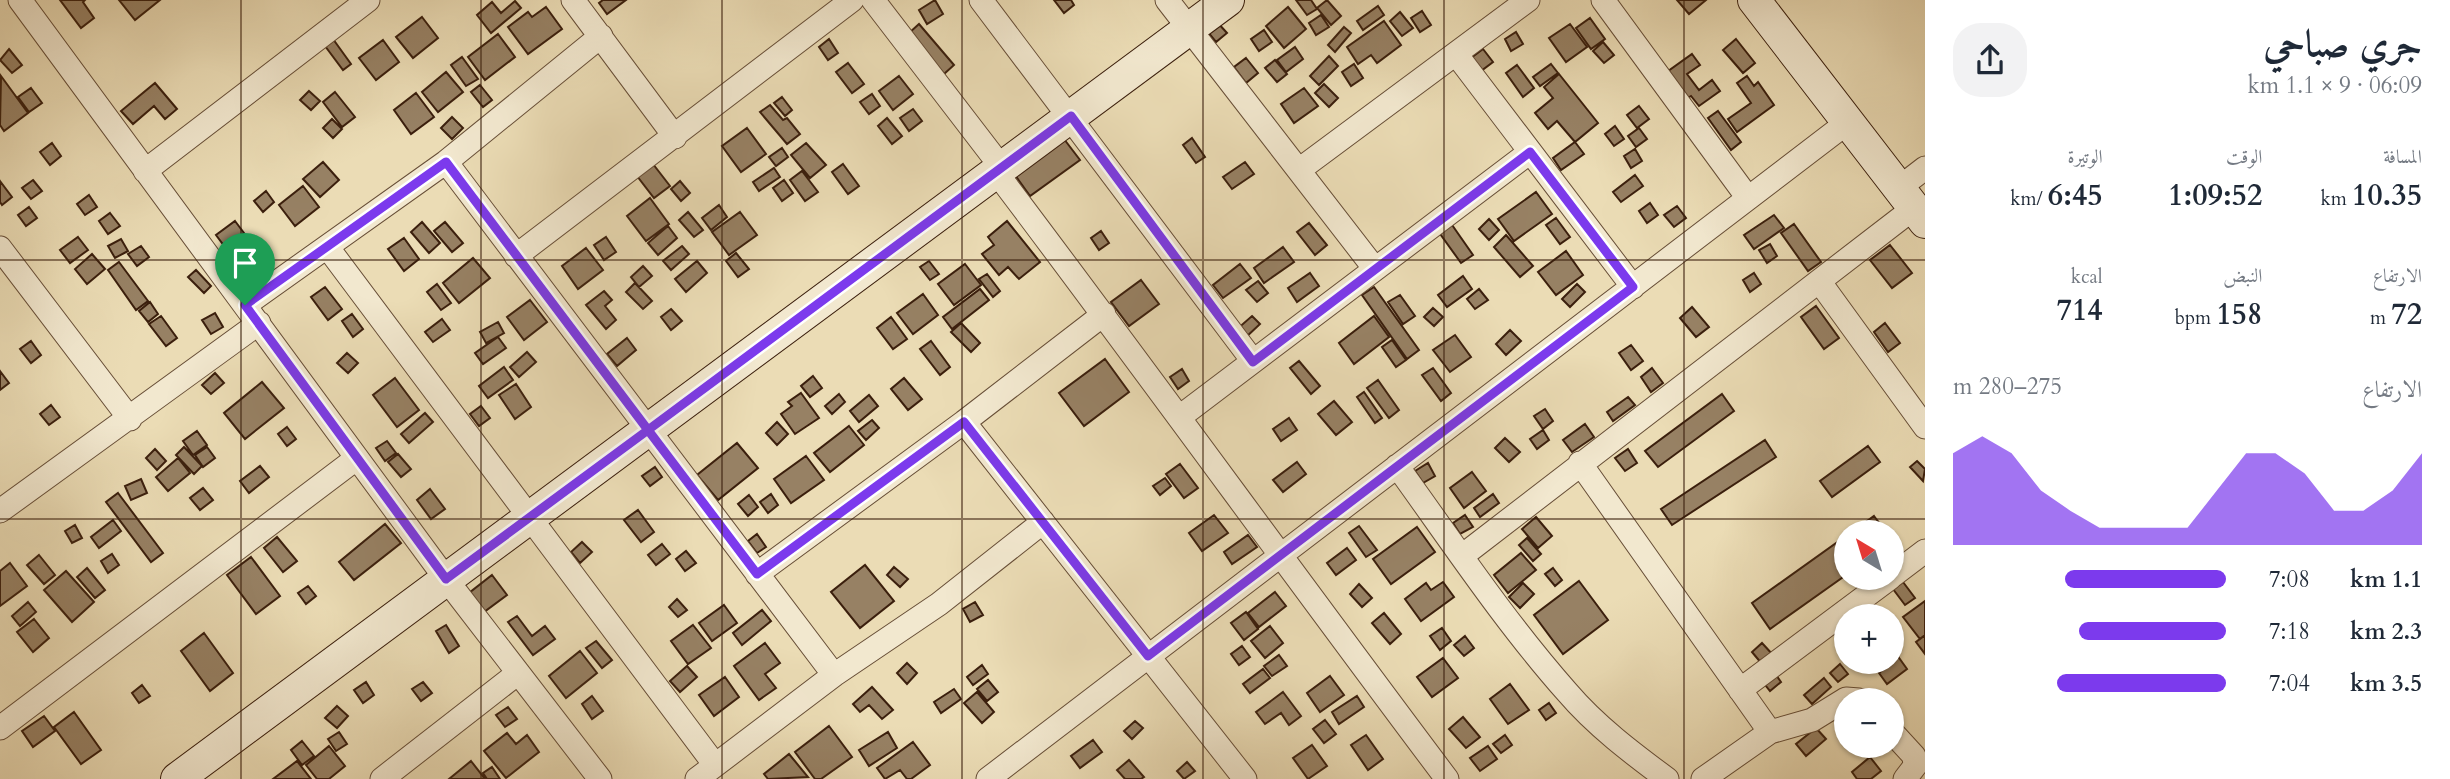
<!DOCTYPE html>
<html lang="ar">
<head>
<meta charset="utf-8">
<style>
  :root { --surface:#fff; --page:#f2f2f3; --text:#1f2937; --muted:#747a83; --accent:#7c3aed }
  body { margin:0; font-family:Cardo,Amiri,serif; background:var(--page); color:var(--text); direction:rtl; height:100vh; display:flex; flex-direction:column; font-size:26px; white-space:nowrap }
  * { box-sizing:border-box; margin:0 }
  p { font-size:23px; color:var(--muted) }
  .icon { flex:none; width:38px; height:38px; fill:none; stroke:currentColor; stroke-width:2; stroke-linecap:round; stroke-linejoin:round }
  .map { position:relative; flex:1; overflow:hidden; direction:ltr }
  .drawer { display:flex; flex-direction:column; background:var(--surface); width:525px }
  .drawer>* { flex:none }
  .needle { width:46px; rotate:322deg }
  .buttons { position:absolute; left:1834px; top:520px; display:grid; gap:14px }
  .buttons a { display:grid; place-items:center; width:70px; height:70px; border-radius:50%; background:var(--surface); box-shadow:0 2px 5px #0004; font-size:35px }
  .pin { position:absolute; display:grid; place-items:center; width:60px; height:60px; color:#fff; margin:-72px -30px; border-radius:50% 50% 50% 0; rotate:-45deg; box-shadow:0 0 7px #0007 }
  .pin .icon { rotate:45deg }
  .round { display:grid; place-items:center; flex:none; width:74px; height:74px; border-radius:28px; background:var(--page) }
  .summary { display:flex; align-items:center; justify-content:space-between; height:119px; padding:0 28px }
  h1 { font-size:38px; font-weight:700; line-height:52px }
  .metrics { display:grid; grid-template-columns:repeat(3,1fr); gap:10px; height:119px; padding:7px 28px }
  .metrics div { display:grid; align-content:center }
  .metrics b { font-size:30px; font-weight:700 }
  .metrics small { font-size:19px; font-weight:400 }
  .metrics p { font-size:19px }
  .chart { height:196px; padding:14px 28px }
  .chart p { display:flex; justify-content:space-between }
  .chart svg { width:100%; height:126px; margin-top:7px; fill:var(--accent); opacity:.7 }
  ul { padding:0 28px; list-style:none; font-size:23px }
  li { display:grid; grid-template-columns:112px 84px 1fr; align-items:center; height:52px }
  li i { height:18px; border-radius:9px; background:var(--accent) }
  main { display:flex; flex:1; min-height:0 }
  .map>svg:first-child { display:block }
  .building { fill:#978164; stroke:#3b1f0d; stroke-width:2 }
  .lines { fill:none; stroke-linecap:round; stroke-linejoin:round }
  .street-casing { stroke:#674e37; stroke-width:25 }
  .secondary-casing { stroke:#3b1f0d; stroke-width:34 }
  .street { stroke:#f2e8cf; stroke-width:23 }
  .secondary { stroke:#f2e8cf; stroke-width:32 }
  .route-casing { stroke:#fff; stroke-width:14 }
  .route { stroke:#7c3aed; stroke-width:9 }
  .grid { fill:none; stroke:#3b1f0d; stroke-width:2; stroke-opacity:0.55 }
</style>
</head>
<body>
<main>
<section class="drawer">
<div class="summary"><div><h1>جري صباحي</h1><p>06:09 · 9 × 1.1 km</p></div><a class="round"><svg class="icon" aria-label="share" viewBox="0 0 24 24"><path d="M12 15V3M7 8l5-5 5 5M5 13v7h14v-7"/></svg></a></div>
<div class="metrics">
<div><p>المسافة</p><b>10.35<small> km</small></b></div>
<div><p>الوقت</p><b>1:09:52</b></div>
<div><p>الوتيرة</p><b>6:45<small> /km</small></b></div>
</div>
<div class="metrics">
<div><p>الارتفاع</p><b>72<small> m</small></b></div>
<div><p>النبض</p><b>158<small> bpm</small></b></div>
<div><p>kcal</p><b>714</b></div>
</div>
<div class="chart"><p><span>الارتفاع</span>275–280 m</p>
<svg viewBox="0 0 160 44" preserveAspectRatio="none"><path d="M0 44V12L10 6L20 12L30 25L40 32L50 38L60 38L70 38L80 38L90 25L100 12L110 12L120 19L130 32L140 32L150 25L160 12V44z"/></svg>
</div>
<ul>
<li><b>1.1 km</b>7:08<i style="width:59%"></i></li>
<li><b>2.3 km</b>7:18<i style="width:54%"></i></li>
<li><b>3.5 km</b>7:04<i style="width:62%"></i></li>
</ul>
</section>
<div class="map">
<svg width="1925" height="779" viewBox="0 0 1925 779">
  <rect width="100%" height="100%" fill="#ebdcb5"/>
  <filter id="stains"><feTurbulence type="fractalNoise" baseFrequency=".00286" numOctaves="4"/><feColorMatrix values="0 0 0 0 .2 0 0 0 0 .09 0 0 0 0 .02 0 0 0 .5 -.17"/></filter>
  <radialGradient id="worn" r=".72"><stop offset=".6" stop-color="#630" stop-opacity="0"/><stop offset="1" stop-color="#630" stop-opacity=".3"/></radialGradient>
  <path class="building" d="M60,0H85L83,2L94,18L81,28Z
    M119,0H160L135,20Z
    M603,0H626L607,14L599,3Z
    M935,0L943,14L927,24L919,10Z
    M1054,0H1071L1074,5L1064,13Z
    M1296,0H1311L1317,9L1307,15Z
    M1327,0L1341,16L1331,25L1317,8Z
    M1677,0H1706L1689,14Z
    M515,1L521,8L491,33L477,15L492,2L501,13Z
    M1378,6L1384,15L1363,30L1357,21Z
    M546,7L562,29L528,54L508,27L528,12L532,17Z
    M1288,7L1306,29L1284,48L1266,26Z
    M1422,11L1431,25L1420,32L1411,18Z
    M1400,12L1413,28L1402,36L1390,21Z
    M1321,15L1329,27L1316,35L1309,23Z
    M422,17L438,38L413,58L396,37Z
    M1590,18L1605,39L1591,49L1576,28Z
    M1384,21L1401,45L1377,63L1371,55L1358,64L1347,47Z
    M1217,22L1227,33L1216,42L1207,31Z
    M919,24L954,65L944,74L909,33Z
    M1570,24L1587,47L1566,62L1549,38Z
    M1344,27L1351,33L1335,52L1328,45Z
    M1264,30L1272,42L1259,51L1251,39Z
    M1516,32L1523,44L1511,51L1505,39Z
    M498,34L515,57L485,80L468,57Z
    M333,39L351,64L343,70L325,46Z
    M829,39L838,53L828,60L819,47Z
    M1736,39L1755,63L1743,73L1723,50Z
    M383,40L399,62L376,80L359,58Z
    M1603,42L1614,55L1604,63L1593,51Z
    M1295,47L1303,59L1286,72L1277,60Z
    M9,49L22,65L12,73L0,60Z
    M1483,49L1493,62L1473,77L1463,64Z
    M1692,54L1700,65L1687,74L1699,90L1712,80L1720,91L1699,106L1691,96L1683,101L1664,74Z
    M1329,56L1338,66L1319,85L1310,76Z
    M462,57L478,79L466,86L451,65Z
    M1246,58L1258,73L1246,83L1234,67Z
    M1275,60L1287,74L1277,82L1265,68Z
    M848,63L864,84L852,93L836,72Z
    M1354,64L1363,78L1351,86L1342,72Z
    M1551,64L1558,73L1540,86L1533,77Z
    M1517,65L1534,88L1523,97L1506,73Z
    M446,72L463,92L438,112L422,92Z
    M1559,74L1598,123L1575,142L1557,121L1548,129L1535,113L1553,98L1544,87Z
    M1,76L28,113L4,131L0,125Z
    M899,76L913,94L893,110L879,91Z
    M1747,76L1754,86L1758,82L1774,105L1737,132L1728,119L1751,103L1737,83Z
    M155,83L177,109L165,119L154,106L133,124L121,111Z
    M1324,84L1338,98L1329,107L1315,93Z
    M480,85L492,100L483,107L471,92Z
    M31,88L42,103L29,112L18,97Z
    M1304,88L1318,106L1294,123L1281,104Z
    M309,91L320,101L311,110L300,100Z
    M335,92L355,117L342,127L323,102Z
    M416,93L434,117L411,134L394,110Z
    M872,94L880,106L869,114L860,102Z
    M782,97L792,110L785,116L774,103Z
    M770,105L783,120L787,118L800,134L787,144L760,112Z
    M1639,106L1649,119L1637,128L1627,115Z
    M913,109L922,121L909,131L900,118Z
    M1718,111L1741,142L1731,150L1708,118Z
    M452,117L463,128L452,139L441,128Z
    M887,118L902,136L892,144L878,126Z
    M332,119L342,129L333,138L323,128Z
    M1615,126L1624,139L1614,146L1605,134Z
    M747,128L766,154L741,172L722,146Z
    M1639,128L1647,139L1636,147L1628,136Z
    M1192,138L1205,157L1196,163L1183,145Z
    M1064,139L1080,160L1030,196L1015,175Z
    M1575,142L1584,154L1561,170L1553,158Z
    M52,143L61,156L50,165L40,152Z
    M806,143L826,165L810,178L791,155Z
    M782,148L788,157L776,166L769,157Z
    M1635,149L1642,161L1631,168L1624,156Z
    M323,162L339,180L320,197L303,179Z
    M1245,162L1254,174L1232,189L1223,177Z
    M653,164L670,186L654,198L637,176Z
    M843,164L859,186L848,194L832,172Z
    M774,168L780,177L759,191L753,182Z
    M802,171L818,192L805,201L790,180Z
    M1635,175L1643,186L1621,202L1613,192Z
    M33,180L42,191L31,199L22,188Z
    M784,180L793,193L782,201L773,188Z
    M0,181L12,197L2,205L0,202Z
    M680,181L690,193L681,201L671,189Z
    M303,186L319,207L295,226L279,205Z
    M266,191L274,202L263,212L254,201Z
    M1536,192L1552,214L1514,241L1498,219Z
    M89,195L97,207L85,215L77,204Z
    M650,198L669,224L646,241L627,216Z
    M1650,203L1658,215L1647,223L1639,211Z
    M719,205L727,217L711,230L702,218Z
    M1677,206L1686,218L1674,227L1664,215Z
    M29,207L37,218L26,226L18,215Z
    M688,212L703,230L694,237L679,220Z
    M740,212L757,235L729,255L712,232Z
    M110,213L120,226L108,234L99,221Z
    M1774,215L1784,228L1754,249L1744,235Z
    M1556,218L1570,237L1560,244L1546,225Z
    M1489,219L1499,230L1489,240L1479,229Z
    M235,221L244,233L225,247L216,235Z
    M1007,221L1040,262L1019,279L1008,267L999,275L982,254L994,245L988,237Z
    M422,222L440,243L429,253L411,232Z
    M445,222L463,243L452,252L434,231Z
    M1450,222L1473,255L1461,263L1438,231Z
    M1309,223L1327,245L1315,255L1297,232Z
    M1794,224L1821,262L1808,271L1781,233Z
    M668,226L677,238L658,255L648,243Z
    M1101,231L1109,243L1099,250L1091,238Z
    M1506,235L1533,266L1520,277L1494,247Z
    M78,237L88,250L70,263L60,250Z
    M606,237L616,252L604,260L594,245Z
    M404,238L419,259L404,271L388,249Z
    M121,239L128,251L115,258L108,246Z
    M1770,244L1777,256L1767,263L1759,250Z
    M1890,245L1912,273L1892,288L1870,260Z
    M141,246L149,257L137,266L128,254Z
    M682,246L689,254L671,270L663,261Z
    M1283,247L1294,262L1264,283L1254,268Z
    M586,248L603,270L578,289L562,266Z
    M1566,251L1583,275L1556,295L1538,272Z
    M248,252L261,274L250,281L237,259Z
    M736,253L749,269L738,277L726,261Z
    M92,254L105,269L87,284L75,269Z
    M473,258L490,278L459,303L443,283Z
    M697,261L707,273L686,292L675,279Z
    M929,261L939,274L930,280L920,267Z
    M119,262L148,301L136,310L108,270Z
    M965,264L981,285L954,305L938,284Z
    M1240,264L1251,278L1223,298L1213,285Z
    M643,266L652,276L639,287L631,277Z
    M196,270L211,286L204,293L188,277Z
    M1310,273L1319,286L1297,302L1288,288Z
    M1754,273L1761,284L1750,292L1743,280Z
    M987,274L1000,291L993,297L979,279Z
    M1463,276L1472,289L1447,307L1438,295Z
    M1141,280L1159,304L1129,326L1111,302Z
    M1258,281L1268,293L1257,302L1246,290Z
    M635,283L652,301L643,309L626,292Z
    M437,284L451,303L441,310L427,292Z
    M1577,284L1585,292L1570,307L1562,299Z
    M325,287L342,309L328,320L311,297Z
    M1374,287L1419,350L1407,359L1362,295Z
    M980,289L989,300L952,329L943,317Z
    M1479,289L1488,300L1475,309L1467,299Z
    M604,291L612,300L605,306L616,320L606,329L586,305Z
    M923,294L938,315L913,334L897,313Z
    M1400,295L1415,316L1403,324L1388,302Z
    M530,300L547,322L524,340L507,317Z
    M150,302L158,314L148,322L139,311Z
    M1816,306L1839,338L1824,349L1801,317Z
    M1692,307L1709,327L1696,337L1680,318Z
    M1433,308L1443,317L1434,326L1424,317Z
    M671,309L682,321L671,330L661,317Z
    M215,313L223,327L211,334L202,320Z
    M352,314L363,329L353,337L342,321Z
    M161,316L177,338L166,346L149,324Z
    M1252,316L1260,324L1244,339L1236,330Z
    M1374,316L1389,337L1354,364L1339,343Z
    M891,317L907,339L893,349L877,328Z
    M442,319L450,330L433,342L425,332Z
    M498,322L504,333L486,343L480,332Z
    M961,323L980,343L971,352L951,332Z
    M1885,323L1900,343L1888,352L1874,332Z
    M1510,330L1521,341L1506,355L1496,344Z
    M1455,335L1471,357L1450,372L1433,350Z
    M498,337L506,348L483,364L475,353Z
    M627,338L636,350L617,366L607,354Z
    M1392,340L1406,360L1396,367L1382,347Z
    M31,341L41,355L31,363L20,349Z
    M931,341L950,367L940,375L920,349Z
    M1631,345L1643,361L1631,370L1619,353Z
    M527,352L536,362L519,377L510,367Z
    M347,353L358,363L348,373L337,363Z
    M1105,359L1129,392L1084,426L1059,393Z
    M1299,361L1320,386L1311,394L1290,368Z
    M504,367L513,380L488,398L479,386Z
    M1433,368L1451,393L1441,401L1422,375Z
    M1652,368L1663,383L1651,392L1641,377Z
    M1182,369L1189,381L1178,389L1170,377Z
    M0,371L9,383L0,390Z
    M215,373L224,383L211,394L202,385Z
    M813,376L822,388L810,397L801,386Z
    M395,378L419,410L397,427L373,395Z
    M904,378L922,399L908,410L891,389Z
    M1378,380L1399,410L1389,418L1367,388Z
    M262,382L284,408L245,439L224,413Z
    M516,384L531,407L515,419L499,395Z
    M1364,392L1382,418L1375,423L1357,397Z
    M801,393L819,418L795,434L781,414L792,406L788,402Z
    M839,394L845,402L832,414L825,406Z
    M1722,394L1734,411L1658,467L1645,451Z
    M869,395L878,406L859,422L850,411Z
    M1628,397L1635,405L1613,421L1607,412Z
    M1334,401L1352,422L1336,435L1318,414Z
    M51,405L60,417L49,425L40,414Z
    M481,406L490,418L479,426L470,414Z
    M1545,409L1553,421L1543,429L1534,416Z
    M425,413L433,422L409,443L401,434Z
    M1289,418L1297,430L1281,441L1273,429Z
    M872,420L879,428L866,440L858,431Z
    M777,422L788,434L777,445L766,433Z
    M1585,424L1594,437L1572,452L1563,440Z
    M849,426L864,445L830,472L814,453Z
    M287,427L296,439L287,446L278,434Z
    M1543,430L1549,440L1537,449L1530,439Z
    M197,431L207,445L193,455L183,441Z
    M1505,438L1520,452L1509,462L1495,448Z
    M1765,440L1776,457L1672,525L1661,509Z
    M387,441L396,453L385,461L376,448Z
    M737,443L758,468L718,500L697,475Z
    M1868,446L1880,462L1832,497L1820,481Z
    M184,447L202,466L194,474L176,455Z
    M207,447L215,458L203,467L195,455Z
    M155,449L166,461L157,470L146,458Z
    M1628,449L1637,463L1625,471L1615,458Z
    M398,454L411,469L401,477L388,462Z
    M806,456L824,480L791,503L774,479Z
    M178,458L190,473L168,491L156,477Z
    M1917,461L1925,469L1923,481L1910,467Z
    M1297,462L1306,474L1283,492L1273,480Z
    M1428,463L1435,476L1423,483L1415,471Z
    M1180,464L1198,488L1184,498L1166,474Z
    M260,466L269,477L249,493L240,481Z
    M655,467L662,477L650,486L642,476Z
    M1472,472L1486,491L1464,508L1450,488Z
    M1165,478L1171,486L1160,495L1153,486Z
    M141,479L147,493L131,500L125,486Z
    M203,488L213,500L200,510L190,498Z
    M430,489L445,509L431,519L417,500Z
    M118,493L163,553L151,562L106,502Z
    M771,494L778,505L768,513L760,502Z
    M1493,494L1499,503L1480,517L1474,508Z
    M749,495L758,507L748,516L738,504Z
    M638,510L654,532L641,542L624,520Z
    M1214,515L1228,533L1202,551L1189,533Z
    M1465,515L1473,527L1460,534L1453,523Z
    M1874,516L1886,532H1852Z
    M1536,517L1552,536L1538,548L1522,529Z
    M113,520L121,531L99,548L91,537Z
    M385,524L401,543L354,580L339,562Z
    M75,525L82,538L72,543L65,531Z
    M1359,526L1377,550L1366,557L1349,533Z
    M1417,527L1435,552L1391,584L1373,559Z
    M757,534L766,547L757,553L748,541Z
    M1248,535L1257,547L1232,564L1224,552Z
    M1846,536V575L1770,629L1752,603Z
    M277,537L297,561L283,572L264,548Z
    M1527,538L1541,554L1533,561L1519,545Z
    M582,542L592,552L580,563L571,552Z
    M662,544L670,554L656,565L648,555Z
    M1347,548L1356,560L1336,575L1327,563Z
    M686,551L696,563L685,571L676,559Z
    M1521,553L1536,570L1508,593L1494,575Z
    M112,554L119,565L108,573L101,561Z
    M39,555L55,575L44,584L27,565Z
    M251,557L280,596L256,614L227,575Z
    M10,563L27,586L0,606V571Z
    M865,565L894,601L860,628L831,592Z
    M894,567L908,579L900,587L887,575Z
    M87,568L105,590L95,598L77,577Z
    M1553,568L1562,580L1555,586L1545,574Z
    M66,571L94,602L72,622L44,590Z
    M492,575L507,595L484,612L469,593Z
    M1579,581L1608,620L1563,654L1534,615Z
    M1443,582L1454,597L1421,621L1405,599L1426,583L1431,590Z
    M1903,582L1915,598L1905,605L1893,589Z
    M1523,583L1534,594L1520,608L1509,597Z
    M1359,584L1372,598L1362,607L1350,594Z
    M308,586L316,596L306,604L298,593Z
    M1275,592L1286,606L1259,627L1248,613Z
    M677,599L687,610L678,617L669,607Z
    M1925,601V635L1920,639L1903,617Z
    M28,602L36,612L20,626L12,616Z
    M975,602L983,615L970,622L963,609Z
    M724,605L737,623L712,641L699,623Z
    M762,610L771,621L742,645L733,633Z
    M1246,612L1258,629L1244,640L1231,623Z
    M1384,613L1401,634L1390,644L1372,623Z
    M517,616L532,636L545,626L555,639L533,655L508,622Z
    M34,619L49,638L33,652L17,632Z
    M446,625L459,646L449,653L436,631Z
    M693,625L711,648L688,664L671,641Z
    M1270,626L1283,643L1265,658L1251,641Z
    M1442,628L1451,641L1440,650L1430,636Z
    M204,633L233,673L210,691L181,651Z
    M1925,635V654L1916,642Z
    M1465,636L1474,648L1464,656L1454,645Z
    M596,641L612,660L602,668L586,648Z
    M765,643L780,663L765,674L776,688L759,700L734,666Z
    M1762,643L1773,655L1762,664L1752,652Z
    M1242,646L1250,657L1239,665L1231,654Z
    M1892,648L1907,669L1887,684L1879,673L1888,666L1885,662H1892Z
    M580,651L597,673L566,698L549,676Z
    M1279,655L1287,666L1272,676L1264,666Z
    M1443,658L1458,678L1432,697L1417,677Z
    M907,663L917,673L907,684L897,673Z
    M1840,664L1848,674L1838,682L1830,673Z
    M982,665L988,674L973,685L967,677Z
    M687,666L697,677L680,692L670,681Z
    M1263,669L1270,678L1250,693L1243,684Z
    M1774,672L1781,682L1770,691L1762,681Z
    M1330,676L1344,695L1320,712L1307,693Z
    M725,677L739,697L714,716L699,695Z
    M1824,678L1831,687L1812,704L1804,695Z
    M988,680L998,692L987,701L977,689Z
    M366,682L374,695L363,703L354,690Z
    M423,682L432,693L421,701L412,689Z
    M1510,684L1529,710L1508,724L1490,699Z
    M142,685L150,696L139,703L132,693Z
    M872,687L893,710L882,719L869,705L860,712L853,704Z
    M954,689L961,699L941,713L934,702Z
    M977,692L994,712L982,723L964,703Z
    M1283,692L1301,716L1289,725L1281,713L1265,724L1256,712Z
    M592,696L603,711L592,719L582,704Z
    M1357,696L1364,707L1339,724L1332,712Z
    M1549,703L1556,713L1546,720L1539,710Z
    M337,706L348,716L337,728L325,718Z
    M508,707L517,719L505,727L496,715Z
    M74,712L101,750L81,764L54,727Z
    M44,716L55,731L33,747L22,731Z
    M1463,717L1480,737L1466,748L1449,729Z
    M1325,720L1336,734L1324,743L1313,729Z
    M1135,721L1143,728L1132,739L1124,731Z
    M829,726L852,757L821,779H815L795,752Z
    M1816,728L1826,739L1806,756L1796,744Z
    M339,732L347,744L336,751L328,739Z
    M888,732L897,748L869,766L859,750Z
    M507,733L516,744L527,735L539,752L506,778L484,751Z
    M1366,735L1383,759L1368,770L1351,745Z
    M1505,735L1512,745L1501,753L1493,744Z
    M1093,740L1102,752L1080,768L1071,756Z
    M302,741L314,756L302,765L291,750Z
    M913,742L930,765L911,779H907L900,770L885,779L877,768Z
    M1312,745L1327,766L1308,779L1293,758Z
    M329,746L345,766L329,779H317L306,765Z
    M1488,746L1497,759L1480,771L1470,758Z
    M789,754L808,777L768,779L764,774Z
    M1870,757L1881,771L1871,779H1857L1852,772Z
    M1129,760L1144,777L1141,779H1125L1117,770Z
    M297,761L311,779H273Z
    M471,761L485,779H449Z
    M1187,762L1195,771L1184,779L1177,771Z
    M492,767L500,779H487L483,773Z"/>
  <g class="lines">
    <defs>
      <path id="street" d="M20,0L446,579L600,779
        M573,0L675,137
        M873,0L1002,168
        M981,0L1253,361
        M1167,0L1375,269
        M1603,0L1748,198
        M1456,54L1633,287
        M446,162L834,675
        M1299,170L1528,0
        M145,171L368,0
        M996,172C1148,373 1295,577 1447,779
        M1899,188L1925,168
        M0,248L130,419
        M328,248L715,765
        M516,256L852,0
        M1819,281L1925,427
        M245,305L446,162L601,36
        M1181,416L1530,152
        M964,422L1245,779
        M1580,463L1770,732
        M1397,466C1452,542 1505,622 1567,692C1596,726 1632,753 1667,779
        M0,511L259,323
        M1462,556L1914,208
        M757,574L964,422L1104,314
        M1892,576L1925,551
        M1740,690L1890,578
        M0,728L357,458
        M1892,732L1914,756L1915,766L1905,779
        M382,779L518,673
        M697,779L834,675L939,604L1043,522
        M988,779L1848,122
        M1703,779L1770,732L1812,720L1846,699L1859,700"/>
      <path id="secondary" d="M1754,0L1925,222
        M177,779L1228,0"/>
    </defs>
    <use href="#street" class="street-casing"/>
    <use href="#secondary" class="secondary-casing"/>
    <use href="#street" class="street"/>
    <use href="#secondary" class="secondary"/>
  </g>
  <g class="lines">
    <defs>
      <path id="route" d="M245,305L446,579L648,430L757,574L964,422L1148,656L1633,287L1530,152L1253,362L1071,116L648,430L446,162L245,305"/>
    </defs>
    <use href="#route" class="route-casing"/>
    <use href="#route" class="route"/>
  </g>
  <path class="grid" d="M241,0V779M481,0V779M722,0V779M962,0V779M1203,0V779M1444,0V779M1684,0V779M0,260H1925M0,519H1925"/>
  <rect width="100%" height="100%" filter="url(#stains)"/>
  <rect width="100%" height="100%" fill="url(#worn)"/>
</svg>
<div class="buttons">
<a><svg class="needle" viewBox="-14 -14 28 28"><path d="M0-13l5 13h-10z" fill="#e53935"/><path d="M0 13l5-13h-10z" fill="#747a83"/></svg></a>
<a>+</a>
<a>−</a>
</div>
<div class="pin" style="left:245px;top:305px;background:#1e9e55"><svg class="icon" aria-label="arrive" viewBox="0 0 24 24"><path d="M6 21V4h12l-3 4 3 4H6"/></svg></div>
</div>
</main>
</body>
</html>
